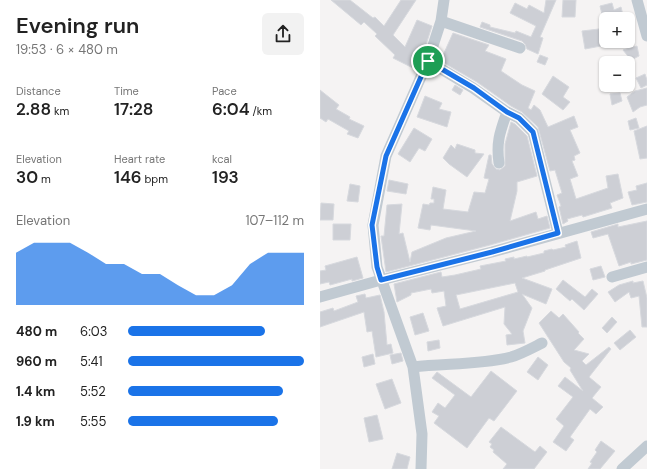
<!DOCTYPE html>
<html lang="en">
<head>
<meta charset="utf-8">
<style>
  :root { --surface:#fff; --page:#f2f2f2; --text:#222; --muted:#767676; --accent:#1a73e8 }
  body { margin:0; font-family:"DM Sans",sans-serif; background:var(--page); color:var(--text); height:100vh; display:flex; flex-direction:column; font-size:15px; white-space:nowrap }
  * { box-sizing:border-box; margin:0 }
  p { font-size:13px; color:var(--muted) }
  .icon { flex:none; width:22px; height:22px; fill:none; stroke:currentColor; stroke-width:2; stroke-linecap:round; stroke-linejoin:round }
  .map { position:relative; flex:1; overflow:hidden }
  .sheet { display:flex; flex-direction:column; background:var(--surface); width:320px }
  .sheet>* { flex:none }
  .fabs { position:absolute; left:279px; top:12px; display:grid; gap:8px }
  .fabs a { display:grid; place-items:center; width:36px; height:36px; border-radius:6px; background:var(--surface); box-shadow:0 1px 3px #0004; font-size:20px }
  .pin { position:absolute; display:grid; place-items:center; width:34px; height:34px; color:#fff; margin:-17px; border:2px solid #fff; border-radius:50%; box-shadow:0 1px 4px #0007 }
  .round { display:grid; place-items:center; flex:none; width:42px; height:42px; border-radius:6px; background:var(--page) }
  .overview { display:flex; align-items:center; justify-content:space-between; height:68px; padding:0 16px }
  h1 { font-size:22px; font-weight:600; line-height:30px }
  .metrics { display:grid; grid-template-columns:repeat(3,1fr); gap:6px; height:68px; padding:4px 16px }
  .metrics div { display:grid; align-content:center }
  .metrics b { font-size:17px; font-weight:600 }
  .metrics small { font-size:11px; font-weight:400 }
  .metrics p { font-size:11px }
  .chart { height:112px; padding:8px 16px }
  .chart p { display:flex; justify-content:space-between }
  .chart svg { width:100%; height:72px; margin-top:4px; fill:var(--accent); opacity:.7 }
  ul { padding:0 16px; list-style:none; font-size:13px }
  li { display:grid; grid-template-columns:64px 48px 1fr; align-items:center; height:30px }
  li i { height:10px; border-radius:5px; background:var(--accent) }
  main { display:flex; flex:1; min-height:0 }
  .map>svg:first-child { display:block }
  .building { fill:#cdcfd5; stroke:#d7d9de; fill-rule:evenodd }
  .lines { fill:none; stroke-linecap:round; stroke-linejoin:round }
  .minor { stroke:#c1cad2; stroke-width:11 }
  .route-casing { stroke:#fff; stroke-width:8 }
  .route { stroke:#1a73e8; stroke-width:5 }
</style>
</head>
<body>
<main>
<section class="sheet">
<div class="overview"><div><h1>Evening run</h1><p>19:53 · 6 × 480 m</p></div><a class="round"><svg class="icon" aria-label="share" viewBox="0 0 24 24"><path d="M12 15V3M7 8l5-5 5 5M5 13v7h14v-7"/></svg></a></div>
<div class="metrics">
<div><p>Distance</p><b>2.88<small> km</small></b></div>
<div><p>Time</p><b>17:28</b></div>
<div><p>Pace</p><b>6:04<small> /km</small></b></div>
</div>
<div class="metrics">
<div><p>Elevation</p><b>30<small> m</small></b></div>
<div><p>Heart rate</p><b>146<small> bpm</small></b></div>
<div><p>kcal</p><b>193</b></div>
</div>
<div class="chart"><p><span>Elevation</span>107–112 m</p>
<svg viewBox="0 0 160 44" preserveAspectRatio="none"><path d="M0 44V12L10 6L20 6L30 6L40 12L50 19L60 19L70 25L80 25L90 32L100 38L110 38L120 32L130 19L140 12L150 12L160 12V44z"/></svg>
</div>
<ul>
<li><b>480 m</b>6:03<i style="width:78%"></i></li>
<li><b>960 m</b>5:41<i style="width:100%"></i></li>
<li><b>1.4 km</b>5:52<i style="width:88%"></i></li>
<li><b>1.9 km</b>5:55<i style="width:85%"></i></li>
</ul>
</section>
<div class="map">
<svg width="327" height="469" viewBox="0 0 327 469">
  <rect width="100%" height="100%" fill="#f5f3f3"/>
  <path class="building" d="M11,0H30L53,18L55,17L64,26L81,0H96L73,35L85,47L97,20L112,26L103,54L100,53L93,68L73,58L75,55L55,36L57,34L44,22L41,25Z
    M226,0H236L220,37L223,38L218,54L207,49L205,44L202,41L160,27L162,22L170,25V27L195,33L196,31L211,37L216,26L190,13L195,3L207,9L209,5L224,13Z
    M243,0H256L255,17H242Z
    M292,3L294,10L301,7L304,19H283L280,6Z
    M279,29L281,46L265,49L262,31Z
    M133,33L169,45L165,51L186,59L181,71L202,85L215,91L208,108L211,110L214,105L220,110L228,127L254,116L258,127L250,130L260,153L254,156L255,160L252,161L258,176L250,179L256,199L288,188L286,176L298,174L303,198L290,203L292,208L263,217L262,215L247,219L248,221L243,224L239,207L241,206L237,195L242,193L235,170L230,171L218,127L202,112L191,106L157,82L119,60L124,53Z
    M317,46L319,56L311,60L303,50Z
    M220,55L228,58L225,65L217,62Z
    M325,74L327,80V85L321,88L316,78Z
    M233,76L249,87L243,97L250,102L243,110L222,94Z
    M135,85L143,90L140,95L132,90Z
    M327,88V105L320,107L313,112L307,97L315,91Z
    M0,90L19,105L16,109L30,117L29,119L44,126L38,138L27,134L29,131L8,119L6,122L0,118Z
    M300,93L302,101L292,105L290,94Z
    M105,96L122,103L119,109L131,112L127,127L97,117Z
    M316,118L319,128L310,130L308,121Z
    M191,122L195,124L207,136L217,176L197,182V191L190,221L216,212L218,219L227,216L230,228L170,245L66,272L61,236H64L67,205L82,204L79,234L83,233L90,262L92,252L126,238L156,231L111,225L110,230L98,228L103,204L109,205L110,203H114V199H111L113,187L126,190L123,209L148,212L154,192L165,193L169,179L164,178L169,155H171L172,164L176,169L180,170L185,166V144Z
    M327,126V158L320,159L314,131Z
    M94,128L112,139L105,151L99,148L90,162L78,154Z
    M137,144L155,150V153L164,154L147,177L129,164L123,158L131,145L135,149Z
    M69,180L88,184L86,194L67,191Z
    M327,183V202L312,205L308,192L317,190L316,186Z
    M30,184L40,186L38,202L27,201Z
    M1,203L14,204L13,220H0Z
    M327,221V260L311,264V262L299,266L288,234L273,238L271,232L298,224V227Z
    M13,224H31L30,240H13Z
    M257,241L261,258L225,270V271L202,278L232,289L226,304L202,294L212,308L203,331L205,343L187,345L186,335L192,334L184,324L185,307L123,326L117,308L126,306L124,291L112,293L111,289L91,293V295L77,302L74,284L121,272L122,277L135,275L161,269L160,266L186,261L185,259L194,257V259L207,256V257L224,253V251L232,249L233,250L246,247L245,245ZM195,283L198,292L140,309L136,295Z
    M37,257L43,278L32,281V279L10,285L9,282L0,284V271L6,270L5,266Z
    M281,266L285,277L273,280L270,269Z
    M243,280L265,297L272,289L278,294L264,310L252,299L250,301L236,289Z
    M313,281V283L323,281L327,298V327H322L319,296L311,298L309,292L295,302L288,292L299,285Z
    M45,294L46,298L60,295L64,312L67,345L71,344L73,353L56,357L52,331L47,332L44,312L0,327V312L13,308L14,311L38,302L36,296Z
    M231,311L239,318L243,314L259,332L258,333L264,339L254,350L269,354L262,361L266,365L289,347L291,349L269,377L281,387L272,398L283,407L276,414L270,409L250,437L254,440L246,451L233,442L244,426L236,419L253,397L238,386L245,377L263,391L250,370L251,368L244,362L219,323Z
    M103,313L109,331L95,335L90,317Z
    M292,317L297,322L287,333L282,328Z
    M310,330L316,337L300,350L294,343Z
    M119,340L120,348L108,351L107,342Z
    M81,353L83,361L72,364L70,355Z
    M53,354L55,364L44,367L42,357Z
    M218,357L228,365L218,380L207,372Z
    M171,371L197,391L174,421L169,418L147,448L114,423L119,416L112,412L118,403L125,408L135,395L112,378L117,372L151,397Z
    M72,379L81,403L65,409L56,384Z
    M57,415L63,439L49,442L44,418Z
    M181,427L215,452L220,446L227,452L214,469H183L187,464L173,452L174,450L170,447L172,444L169,442Z
    M281,441L295,451L280,469H268L272,463L270,462L277,452L275,450Z
    M77,453L90,457L87,469H72Z"/>
  <g class="lines">
    <path class="minor" d="M317,0L327,36
      M121,21L200,48
      M108,61L153,88L187,112L199,118L213,132L238,233
      M179,163C176,142 180,132 187,112
      M292,277L327,267
      M0,297L61,280L172,252L327,209
      M93,367C126,363 159,365 191,357C201,354 212,348 222,343
      M101,469L102,434L93,367L57,267L53,225L66,156L108,61L121,21L124,0
      M302,469L327,446"/>
  </g>
  <g class="lines">
    <defs>
      <path id="route" d="M108,61L154,88L187,112L199,118L213,132L238,233L172,252L61,280L57,267L52,225L66,156Z"/>
    </defs>
    <use href="#route" class="route-casing"/>
    <use href="#route" class="route"/>
  </g>
</svg>
<div class="fabs">
<a>+</a>
<a>−</a>
</div>
<div class="pin" style="left:108px;top:61px;background:#1e9e55"><svg class="icon" aria-label="arrive" viewBox="0 0 24 24"><path d="M6 21V4h12l-3 4 3 4H6"/></svg></div>
</div>
</main>
</body>
</html>
